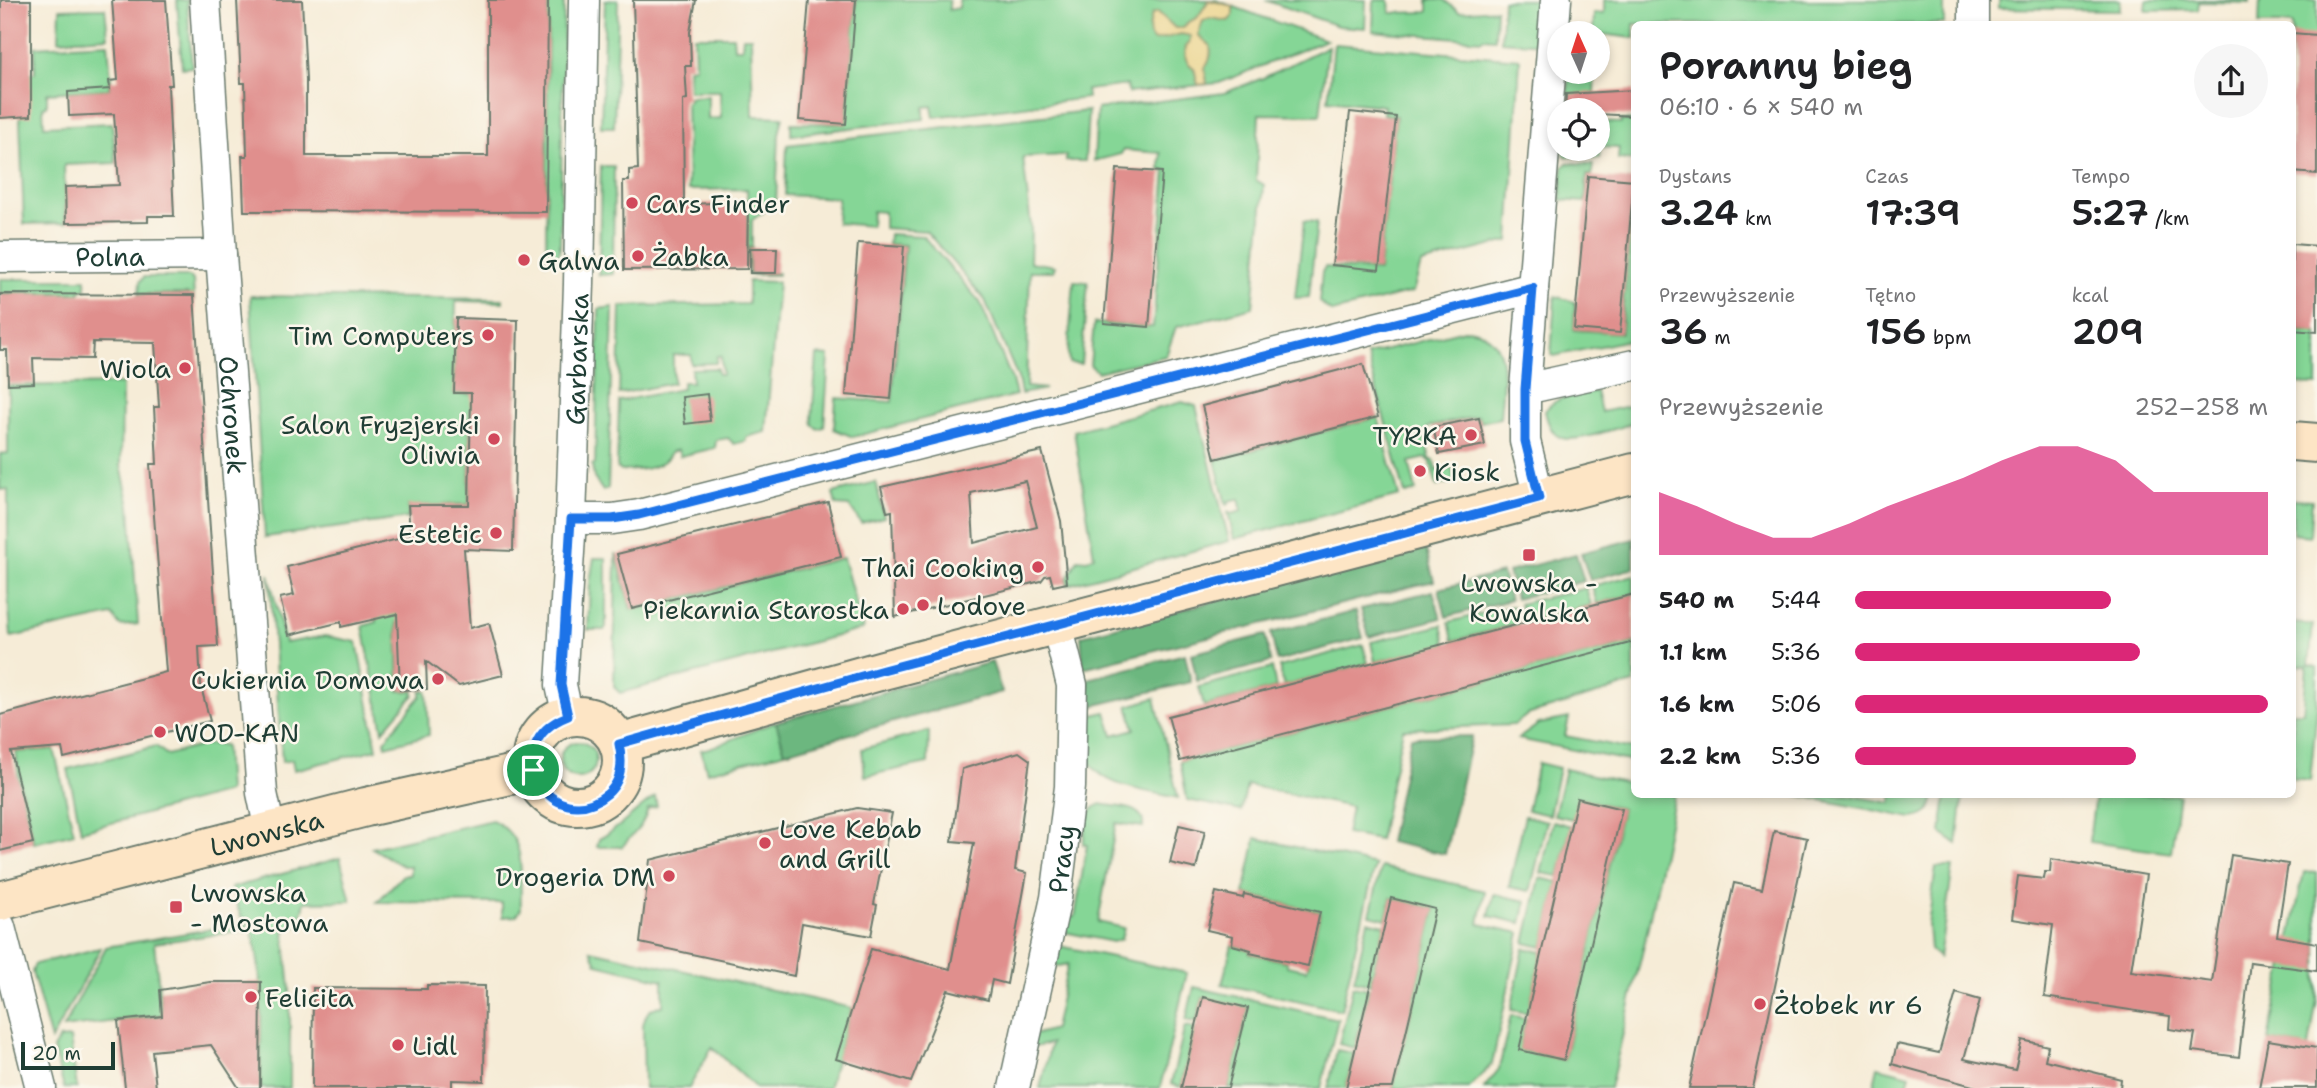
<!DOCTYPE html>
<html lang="pl">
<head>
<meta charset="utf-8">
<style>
  :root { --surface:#fff; --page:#f6f6f6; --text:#202124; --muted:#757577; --accent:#db2777 }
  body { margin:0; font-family:"Shantell Sans",sans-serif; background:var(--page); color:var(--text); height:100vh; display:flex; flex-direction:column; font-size:26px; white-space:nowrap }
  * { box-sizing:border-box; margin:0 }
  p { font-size:23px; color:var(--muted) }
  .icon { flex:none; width:38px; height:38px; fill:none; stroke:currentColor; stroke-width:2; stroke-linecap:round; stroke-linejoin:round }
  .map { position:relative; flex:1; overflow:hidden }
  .side { position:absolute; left:1631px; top:21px; width:665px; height:777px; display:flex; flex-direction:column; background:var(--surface); border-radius:10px; box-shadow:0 4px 10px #0003 }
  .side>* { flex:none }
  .needle { width:46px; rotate:357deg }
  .fabs { position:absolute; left:1547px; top:21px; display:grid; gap:14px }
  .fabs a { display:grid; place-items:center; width:63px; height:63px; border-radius:50%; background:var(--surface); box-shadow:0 4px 10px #0003; font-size:35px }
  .scale { position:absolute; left:21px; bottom:18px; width:94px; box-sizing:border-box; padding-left:7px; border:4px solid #1f3d34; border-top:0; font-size:19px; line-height:24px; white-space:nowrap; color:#1f3d34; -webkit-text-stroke:5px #fbf7ec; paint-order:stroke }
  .pin { position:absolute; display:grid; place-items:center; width:60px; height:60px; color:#fff; margin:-30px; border:4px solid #fff; border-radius:50%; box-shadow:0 2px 7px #0007 }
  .round { display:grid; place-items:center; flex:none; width:74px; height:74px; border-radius:37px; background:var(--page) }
  .overview { display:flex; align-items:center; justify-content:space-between; height:119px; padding:0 28px }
  h1 { font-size:38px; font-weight:600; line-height:52px }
  .figures { display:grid; grid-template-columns:repeat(3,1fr); gap:10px; height:119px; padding:7px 28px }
  .figures div { display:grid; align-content:center }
  .figures b { font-size:35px; font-weight:600 }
  .figures small { font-size:19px; font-weight:400 }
  .figures p { font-size:19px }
  .chart { height:196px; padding:14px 28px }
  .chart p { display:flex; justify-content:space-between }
  .chart svg { width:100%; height:126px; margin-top:7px; fill:var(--accent); opacity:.7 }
  ul { padding:0 28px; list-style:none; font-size:23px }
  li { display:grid; grid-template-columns:112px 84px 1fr; align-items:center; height:52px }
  li i { height:18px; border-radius:9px; background:var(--accent) }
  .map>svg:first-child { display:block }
  .green { fill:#85d696; stroke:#528a65; stroke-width:2 }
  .forest { fill:#6cb77f; stroke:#467a5a; stroke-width:2 }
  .sand { fill:#eeda9e; stroke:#868c69; stroke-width:2 }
  .building { fill:#e08f8d; fill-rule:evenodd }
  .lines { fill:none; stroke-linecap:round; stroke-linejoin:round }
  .street-casing { stroke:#6a7a6d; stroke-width:33 }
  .secondary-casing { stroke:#6a7a6d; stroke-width:42 }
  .street { stroke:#fff; stroke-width:30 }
  .secondary { stroke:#fde5c5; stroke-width:38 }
  .route-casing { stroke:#fff; stroke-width:14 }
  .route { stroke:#1a73e8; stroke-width:9 }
  .poi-dot { fill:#d1495b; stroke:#fbf7ec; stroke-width:2.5 }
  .labels { text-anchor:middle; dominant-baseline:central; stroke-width:5; stroke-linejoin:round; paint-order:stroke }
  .poi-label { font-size:26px; fill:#1f3d34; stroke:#fbf7ec; text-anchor:start }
  .street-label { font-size:26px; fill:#1f3d34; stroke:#fbf7ec }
</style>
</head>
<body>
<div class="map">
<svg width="2317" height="1088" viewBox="0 0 2317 1088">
  <rect width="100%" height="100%" fill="#fbf7ec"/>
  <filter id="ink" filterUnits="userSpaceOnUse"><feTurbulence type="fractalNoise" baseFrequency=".0143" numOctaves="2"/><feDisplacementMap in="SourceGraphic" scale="14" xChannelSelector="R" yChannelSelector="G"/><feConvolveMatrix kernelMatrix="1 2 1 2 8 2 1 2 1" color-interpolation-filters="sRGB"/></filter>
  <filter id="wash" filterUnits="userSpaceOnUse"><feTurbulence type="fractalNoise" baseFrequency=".00686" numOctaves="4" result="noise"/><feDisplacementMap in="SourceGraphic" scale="28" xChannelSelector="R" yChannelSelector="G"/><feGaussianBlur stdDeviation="1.57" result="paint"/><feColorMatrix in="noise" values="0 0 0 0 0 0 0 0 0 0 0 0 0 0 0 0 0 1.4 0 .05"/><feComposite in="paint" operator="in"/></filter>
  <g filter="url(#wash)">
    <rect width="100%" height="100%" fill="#f6ecd7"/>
    <path class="green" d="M177,0H187L192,67L182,68Z
      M548,0H564L560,250L557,256L546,262Z
      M605,0H618L614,127H601Z
      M856,0H949V10L959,8V0H1215L1326,40L1219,83L1128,93L1127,85L1086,90L1087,98L934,117L932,106L924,107V119L791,135V123L846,124Z
      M1265,0H1366L1365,28L1338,26Z
      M1374,0H1389L1390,13L1428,12V0H1444L1459,12L1496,9L1495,39L1483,38L1482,40L1373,31Z
      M1503,0H1534L1541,5L1544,44L1501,41Z
      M1604,0H1944V24H1634V38L1593,33L1594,13L1604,14Z
      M1999,0H2120V10L1999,8Z
      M2147,0H2250V3L2199,2L2198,10L2146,11Z
      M2260,0H2317V73L2293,72L2292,24H2259Z
      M105,8L108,37L59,40L60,9Z
      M694,36H733L734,48H742L743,37H751L753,116L783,117L779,134L776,203L752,220V247H750L749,273H778V275H748L747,189L688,190L686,102L689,101V97L708,96V119L721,118L720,91H689L688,68L695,67Z
      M108,43L111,80H109V89L47,93V106L43,107L44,126L112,123L116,163L64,165L66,223L24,224L19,95H0V74L35,73V47Z
      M1334,44L1520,59L1509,241L1421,264L1413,292L1332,312L1319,302L1322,272L1325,267L1379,271L1396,116L1383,114L1384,106L1328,100Z
      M1328,46L1320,115L1259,114L1256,180L1264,185L1253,307L1176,327L1166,356L1098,372L1090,365L1094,323L1153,327L1166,171L1160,170L1161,153L1123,150L1121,154L1094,161L1097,109L1224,93L1263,78Z
      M1569,72H1595L1593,110H1567Z
      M1088,111L1085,161H1066V155L1023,157L1031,227L1030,262L1055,266L1053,271H1030L1026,387L1045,389L1021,394L1018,378L985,300L926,231L884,228V212L872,211L871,226L837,223L838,198L785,195L787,145Z
      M1621,120L1634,121V160L1618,159L1619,148L1600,147L1599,158L1567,157L1564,154V149H1598V122L1621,123Z
      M1567,163L1593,164L1592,175H1587L1585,202L1561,200L1563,167Z
      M601,166H614L613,274L599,275Z
      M1634,179V339L1554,356L1551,355L1555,296L1575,302L1574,330L1621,333Z
      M1304,221L1317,222L1309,297L1295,298Z
      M889,234L923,236L980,302L1012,380L1016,395L853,437L834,429L836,398L892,402L905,245L888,244Z
      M144,277H190L193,280L194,299L187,294H139L140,282Z
      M0,279H86V289L80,290V293H0Z
      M748,281L778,282L766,432L746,437V441L734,444L728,438L716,440L715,448L680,456L678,450L671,452C663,470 638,470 621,471L617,468L619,401L682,389V382H692L691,369L717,368L718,374H722L721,356H717L716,363L691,364V355H673V383L619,394L621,306L748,304Z
      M1074,281L1088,282L1081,364L1069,363L1068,353Z
      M250,296L503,299V302L456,301L454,394L516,395L477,425H470L469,504L408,506V518L265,537Z
      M613,307L608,488L603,491L594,478L592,465L595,464L599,309Z
      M1468,329C1514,336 1502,383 1500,418L1480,422L1478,416L1428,427L1424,435L1430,459L1435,462L1437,471L1452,468L1455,481L1437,486L1430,461L1426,458L1409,462L1416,491L1405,494L1367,355Z
      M2292,331L2317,332V385L2293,384Z
      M817,355L829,356L824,427L818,429L813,425L812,419Z
      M122,384L121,466L130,506L138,624L120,626L112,615L11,637L8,591V490L0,489V454L8,453V386Z
      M1596,391L1601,412L1634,405V423C1619,427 1577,443 1562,438C1551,434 1547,421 1545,411C1556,395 1579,395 1596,391Z
      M1182,402L1196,406L1229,541L1068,585L1067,579L1078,559L1087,560L1094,556L1074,431Z
      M1378,417L1399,496L1234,539L1228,512L1232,514L1242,511L1239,499L1228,501L1229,504L1226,505L1215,460Z
      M876,482L884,517L861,523L849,506L836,505L833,493Z
      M2292,499L2312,500L2310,536L2293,534Z
      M616,553L631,610L843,558L863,629L620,693L614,687Z
      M594,558H606V627L604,630H588L590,582Z
      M269,574L285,643L325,636L357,642L377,749L294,770L292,760L282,762Z
      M1634,575V594L1597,604L1592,586Z
      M1586,588L1591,605L1526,622L1519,604Z
      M1512,606L1518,624L1453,641L1449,622Z
      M410,608L411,622L397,623L399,691H414V695L383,731L363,626L377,622L376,617Z
      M2293,623L2313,625L2309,665L2317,667V708L2310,781L2293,779V712H2303L2307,666L2293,665Z
      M1442,625L1446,644L1375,662L1371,642Z
      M1634,642V683L1527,715L1514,725L1403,729L1379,840L1346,834L1351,807L1247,785L1241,811L1187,800L1180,761Z
      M1363,645L1368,663L1284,686L1279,667Z
      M1272,668L1276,688L1204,706L1199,687Z
      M421,691H427L429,735L386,746L385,740L421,696Z
      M1155,698L1178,798C1150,791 1096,788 1087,755C1085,743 1088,728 1088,716L1106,712L1113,735L1135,729L1128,706Z
      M1569,718L1565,736L1634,749V762L1518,739L1539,724Z
      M776,722L785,752L707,772L701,750C727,744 750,730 776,722Z
      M929,731L928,763L865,776L862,749Z
      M560 760a18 18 0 1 1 36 0a18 18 0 1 1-36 0Z
      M208,744L225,745L228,792L81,831L68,769L156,746L167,755Z
      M54,749L74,833L34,843L19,780L16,752Z
      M1538,763L1559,768L1549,815L1527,810Z
      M1565,769L1634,784V794L1675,795L1645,941L1610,1088H1484L1499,1069L1511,1015L1526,1019L1520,1050L1564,1060L1622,809L1578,798L1573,819L1554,815Z
      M1796,795H1848L1891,803L1893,795H1930L1934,797C1931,812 1927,816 1912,818Z
      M1946,795H1963L1957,844L1941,833Z
      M2095,795H2179L2171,853L2089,842Z
      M655,797L657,806L648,809C643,828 634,832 622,847H597L599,839C622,828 635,810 655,797Z
      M1101,804C1118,808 1145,805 1143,827L1116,823L1098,922L1124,928L1121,939L1113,942L1064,932L1060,929L1058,915L1075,917L1087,845L1083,844C1086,829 1084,810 1101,804Z
      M1525,816L1547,821L1530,891L1509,887Z
      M492,820C530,839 519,873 521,909L516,916L502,917V903L377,902L403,875H410V866H403L372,848Z
      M1553,821L1571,826L1559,876L1541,873Z
      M1256,838L1375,865L1341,1010L1222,984L1232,945L1251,950L1250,953L1287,962V966L1307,970L1320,912L1244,894Z
      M340,858L351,901L305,902C301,918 301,927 284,931L290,988V1088H260C260,1032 267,972 248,919L241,917L231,888Z
      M1381,867L1485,891L1479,924L1520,933L1492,1064L1469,1088H1393L1435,909L1391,898L1386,919L1370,915Z
      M1936,867H1953L1939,958L1930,950L1928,925Z
      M2304,872L2317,873V999L2302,1088V1046L2268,1040Z
      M1540,878L1558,882L1543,947L1525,943Z
      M1494,894L1526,901L1521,923L1489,916Z
      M1368,921L1385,925L1370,984L1354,980Z
      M247,923L248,930L154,943L162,1015L63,1028L106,947Z
      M1060,946L1187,973L1160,1088H1040L1051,1043L1031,1048L1033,1035L1054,1029L1068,964L1048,968Z
      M100,948L99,951L51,1040L32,972L35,964Z
      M1524,948L1542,952L1528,1013L1511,1010Z
      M591,950L852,1008L828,1088H756L712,1047L689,1088H644L643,1025C646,1012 650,1007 663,1006V980L597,964Z
      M1353,986L1369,989L1355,1048L1339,1044Z
      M1194,987L1338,1019L1321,1088H1228L1248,1008L1203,997L1196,1022L1186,1020Z
      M1185,1026L1195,1028L1181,1087L1171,1084Z
      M70,1038L77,1088H64L53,1049L59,1039Z
      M1337,1050L1354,1053L1346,1088H1328Z
      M1878,1067L1910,1075L1906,1088H1873Z"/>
    <path class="forest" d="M1634,539V568L1590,580L1581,553Z
      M1425,546L1434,581L1083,668L1081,636Z
      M1576,554L1584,581L1516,599L1508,572Z
      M1502,573L1510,600L1446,617L1439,589Z
      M1433,591L1441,618L1369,637L1361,609Z
      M1356,611L1363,638L1277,661L1271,633Z
      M1265,635L1271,662L1197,681L1191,654Z
      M1185,654L1191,682L1088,707V679Z
      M992,662L1002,692L785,752L776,722Z
      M1472,736L1445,854L1389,842L1411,737Z"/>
    <path class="sand" d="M1209,0L1233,6V16L1228,21L1210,18L1203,21L1198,35L1210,45C1212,55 1210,59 1205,68L1207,84L1198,85L1194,68C1185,62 1184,57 1186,46L1189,43L1191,36L1181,34L1154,41C1146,35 1150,23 1152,14L1158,12L1175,28H1183L1188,22L1197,18Z"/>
    <g id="blocks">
      <path class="building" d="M1,0H31V116L0,118Z
        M112,0H166L172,85H168L174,216H148V222L66,223L65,187L119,185L114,114L69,116L68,92L110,89L109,81L118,80Z
        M237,0H302L306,80V156H488V0H548L546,212L244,211L242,156H247L245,83H241Z
        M633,0H696L690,32L691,66H685L687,99L683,100L684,204L748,202L747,269L624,270L623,181H629V170L638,169Z
        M809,0H856L846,124L799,120Z
        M2292,33L2317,35V174L2292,172Z
        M1634,90V116L1598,114V110H1565L1566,94Z
        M1350,112L1396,117L1379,270L1332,265Z
        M1117,169L1162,172L1149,327L1104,323Z
        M1588,176L1634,180L1620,333L1574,329Z
        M858,243L904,246L891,399L846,395Z
        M2292,244L2317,246V332L2292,330Z
        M750,248H777L776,273H750Z
        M0,294L194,295L218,646L199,647L201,687L210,721L64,758L62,748L11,752L33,843L0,851V715L166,672L150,464H157L154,407H159L155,343L93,342L92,359L33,358L34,383L8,384L7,350H0Z
        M456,318L518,320L513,551L464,549L470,628L489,623L503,675L459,686L426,661L427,689L400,690L397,614L341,627V622L289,635L280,598L294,595L287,567L410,536L408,505H469L471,393H454Z
        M1363,364L1378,417L1215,459L1202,406Z
        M707,394L710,421L685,424L682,397Z
        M1479,418L1485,445L1439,454L1433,427Z
        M1042,451L1061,521L1067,583L1053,586L1050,575L1045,576L1041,581L895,617L892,511L887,512L881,487ZM1025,481L1037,527L974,543L971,493Z
        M828,502L841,557L632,609L617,554Z
        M1634,594V642L1180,761L1168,716Z
        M1019,752L1030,760L1015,870L1027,873L1007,984L992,980L988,1000L948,990L911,1082L836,1059L871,949L950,969L974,843L952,841L962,769Z
        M1577,798L1622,809L1564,1060L1519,1050Z
        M857,808L892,813L874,904L877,905L871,936L802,923L794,976L640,943L650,860Z
        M1179,825L1205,831L1196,869L1170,863Z
        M1774,831L1807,838L1753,1088H1689L1734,883L1762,889Z
        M2231,855L2288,864L2277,936L2317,943V971L2250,962L2239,1057L2192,1051L2195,1033L2169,1029L2170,1016L2044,997L2053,925L2012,919L2018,876L2044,879L2045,872H2050L2051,859L2146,875L2131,971L2212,982Z
        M1216,892L1243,898L1244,894L1320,912L1308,966L1250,953L1251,950L1232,945L1233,936L1207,930Z
        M1391,898L1435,909L1393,1088H1346Z
        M210,982H261L260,1088H239L211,1045L152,1051L156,1088H125L118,1021L162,1016L160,990Z
        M427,985L485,986L484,1081L452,1080V1088H312L313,988L427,989Z
        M1956,993L1980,1000L1964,1059L2015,1070L2022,1040L2048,1046L2045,1060L2121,1079L2120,1088H1980L1892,1064L1897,1044L1939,1053Z
        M1203,997L1248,1008L1228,1088H1181Z
        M2268,1040L2317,1048V1088H2259Z"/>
    </g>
  </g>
  <g filter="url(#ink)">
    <use href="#blocks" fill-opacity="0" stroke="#6a7a6d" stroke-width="2"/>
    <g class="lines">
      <defs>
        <g id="street">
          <path id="s1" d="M205,0L221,255L262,793L270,831"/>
          <path d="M1974,24V0"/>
          <path id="s2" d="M0,257L221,255"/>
          <path d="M1525,389L1634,365"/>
          <path d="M1539,498L1525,441V389L1556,0"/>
          <path d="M571,519H612L639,515L1533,288"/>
          <path id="s3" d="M568,717L561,685L571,519L579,284L584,0"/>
          <path d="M0,927L41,1088"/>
          <path id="s4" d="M1014,1088L1056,898L1070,787L1072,685L1057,625"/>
        </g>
        <g id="secondary">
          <path d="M2292,441L2317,443"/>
          <circle cx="577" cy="761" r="45"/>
          <path d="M619,744L883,670L1634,473"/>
          <path id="s5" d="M0,901L366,807L533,770"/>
        </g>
      </defs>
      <use href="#street" class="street-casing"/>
      <use href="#secondary" class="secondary-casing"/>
      <use href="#street" class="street"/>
      <use href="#secondary" class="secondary"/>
    </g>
  </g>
  <g class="lines" filter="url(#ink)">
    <defs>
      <path id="route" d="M1533,288L1525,389V441L1539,498L883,670L619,744C623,762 622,781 607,794C553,839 493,745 568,716L561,685L571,519H612L639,515Z"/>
    </defs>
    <use href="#route" class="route-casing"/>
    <use href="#route" class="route"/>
  </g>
  <g class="poi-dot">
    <circle cx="632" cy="203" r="7"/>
    <circle cx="638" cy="256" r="7"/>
    <circle cx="524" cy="260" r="7"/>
    <circle cx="488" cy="335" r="7"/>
    <circle cx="185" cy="368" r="7"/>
    <circle cx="1471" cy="435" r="7"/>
    <circle cx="494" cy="439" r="7"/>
    <circle cx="1420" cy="471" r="7"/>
    <circle cx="496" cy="533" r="7"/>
    <rect x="1522" y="548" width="14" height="14" rx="3.5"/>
    <circle cx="1038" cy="567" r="7"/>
    <circle cx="923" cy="605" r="7"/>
    <circle cx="903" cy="609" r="7"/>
    <circle cx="438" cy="679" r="7"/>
    <circle cx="160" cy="732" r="7"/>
    <circle cx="765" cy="843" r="7"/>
    <circle cx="669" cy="876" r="7"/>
    <rect x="169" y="900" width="14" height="14" rx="3.5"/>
    <circle cx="251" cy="997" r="7"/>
    <circle cx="1760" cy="1004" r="7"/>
    <circle cx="398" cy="1045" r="7"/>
  </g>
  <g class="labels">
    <g class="poi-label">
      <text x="646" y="203">Cars Finder</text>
      <text x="652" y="256">Żabka</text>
      <text x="538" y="260">Galwa</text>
      <text x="474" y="335" text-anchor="end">Tim Computers</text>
      <text x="171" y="368" text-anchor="end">Wiola</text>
      <text x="480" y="424" text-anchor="end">Salon Fryzjerski<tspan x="480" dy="30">Oliwia</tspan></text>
      <text x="1457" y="435" text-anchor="end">TYRKA</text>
      <text x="1434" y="471">Kiosk</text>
      <text x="482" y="533" text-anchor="end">Estetic</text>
      <text x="1024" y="567" text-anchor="end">Thai Cooking</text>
      <text x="1529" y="582" text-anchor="middle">Lwowska -<tspan x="1529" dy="30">Kowalska</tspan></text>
      <text x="937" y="605">Lodove</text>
      <text x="889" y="609" text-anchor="end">Piekarnia Starostka</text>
      <text x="424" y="679" text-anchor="end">Cukiernia Domowa</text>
      <text x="174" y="732">WOD-KAN</text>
      <text x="779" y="828">Love Kebab<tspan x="779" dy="30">and Grill</tspan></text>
      <text x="655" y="876" text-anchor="end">Drogeria DM</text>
      <text x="190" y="892">Lwowska<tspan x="190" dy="30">- Mostowa</tspan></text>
      <text x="265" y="997">Felicita</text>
      <text x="1774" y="1004">Żłobek nr 6</text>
      <text x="412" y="1045">Lidl</text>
    </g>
    <g class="street-label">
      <text stroke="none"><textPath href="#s2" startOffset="110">Polna</textPath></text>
      <text stroke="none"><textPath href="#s3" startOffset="359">Garbarska</textPath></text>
      <text stroke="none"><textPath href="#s1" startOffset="416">Ochronek</textPath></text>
      <text stroke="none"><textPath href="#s5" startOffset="275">Lwowska</textPath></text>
      <text stroke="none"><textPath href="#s4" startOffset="234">Pracy</textPath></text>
    </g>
  </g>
</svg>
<div class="fabs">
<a><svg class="needle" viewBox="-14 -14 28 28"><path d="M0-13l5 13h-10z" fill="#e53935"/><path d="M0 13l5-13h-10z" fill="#757577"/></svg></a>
<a><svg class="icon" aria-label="locate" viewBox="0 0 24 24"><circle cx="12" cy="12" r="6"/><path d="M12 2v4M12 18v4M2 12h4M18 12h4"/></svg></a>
</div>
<div class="scale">20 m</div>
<div class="pin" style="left:533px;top:770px;background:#1e9e55"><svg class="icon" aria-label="arrive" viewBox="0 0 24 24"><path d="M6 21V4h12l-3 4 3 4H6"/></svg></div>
<section class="side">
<div class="overview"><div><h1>Poranny bieg</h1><p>06:10 · 6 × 540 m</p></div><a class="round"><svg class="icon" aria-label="share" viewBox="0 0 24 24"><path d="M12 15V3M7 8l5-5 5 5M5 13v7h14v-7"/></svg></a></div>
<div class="figures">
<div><p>Dystans</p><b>3.24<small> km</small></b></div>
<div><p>Czas</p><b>17:39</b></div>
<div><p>Tempo</p><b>5:27<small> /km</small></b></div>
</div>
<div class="figures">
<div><p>Przewyższenie</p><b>36<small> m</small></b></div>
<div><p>Tętno</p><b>156<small> bpm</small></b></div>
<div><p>kcal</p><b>209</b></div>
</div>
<div class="chart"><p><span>Przewyższenie</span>252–258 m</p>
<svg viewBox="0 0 160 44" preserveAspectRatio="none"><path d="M0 44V22L10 27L20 33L30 38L40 38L50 33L60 27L70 22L80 17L90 11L100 6L110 6L120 11L130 22L140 22L150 22L160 22V44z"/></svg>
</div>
<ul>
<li><b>540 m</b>5:44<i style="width:62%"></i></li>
<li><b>1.1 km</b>5:36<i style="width:69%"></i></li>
<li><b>1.6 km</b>5:06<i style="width:100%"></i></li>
<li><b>2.2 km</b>5:36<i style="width:68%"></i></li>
</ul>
</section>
</div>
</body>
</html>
